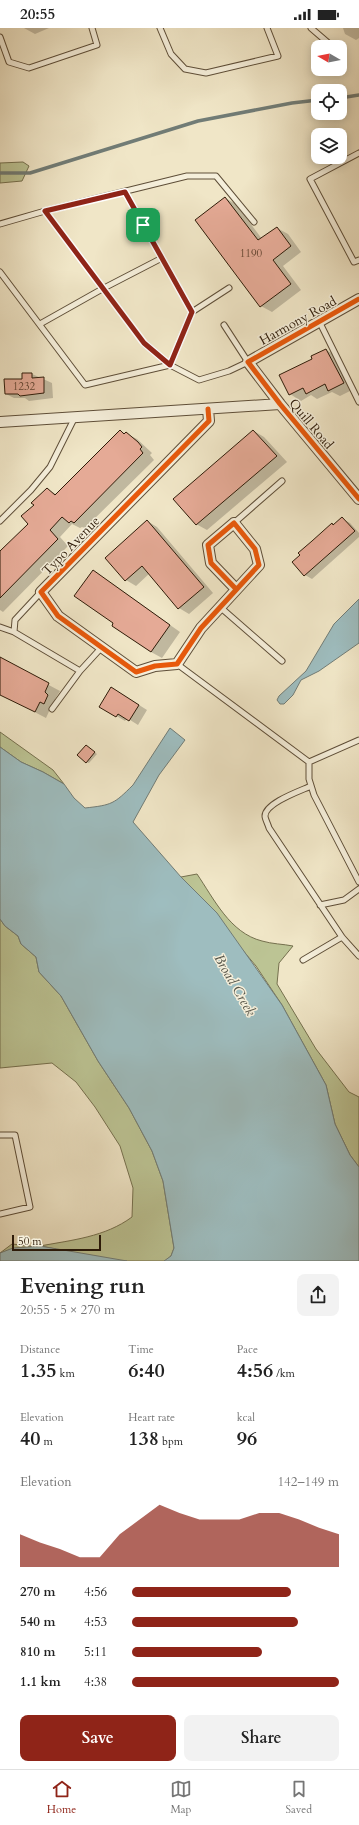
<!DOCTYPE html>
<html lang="en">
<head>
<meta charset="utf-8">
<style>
  :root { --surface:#fff; --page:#f2f2f2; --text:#222; --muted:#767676; --line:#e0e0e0; --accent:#8f2418 }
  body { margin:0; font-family:Cardo,serif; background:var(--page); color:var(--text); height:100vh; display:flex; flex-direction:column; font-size:15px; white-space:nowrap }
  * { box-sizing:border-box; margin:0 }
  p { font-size:13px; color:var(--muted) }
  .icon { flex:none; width:22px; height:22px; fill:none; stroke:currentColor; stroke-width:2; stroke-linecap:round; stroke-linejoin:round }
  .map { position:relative; height:1233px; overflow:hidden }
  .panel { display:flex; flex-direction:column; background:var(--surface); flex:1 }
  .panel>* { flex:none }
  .needle { width:26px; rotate:279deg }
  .controls { position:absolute; left:311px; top:12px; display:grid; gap:8px }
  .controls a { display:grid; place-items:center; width:36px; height:36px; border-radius:8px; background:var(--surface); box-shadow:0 2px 10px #0003; font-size:20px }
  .scale { position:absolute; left:12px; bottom:10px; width:89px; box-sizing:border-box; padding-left:4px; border:2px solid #2e1b08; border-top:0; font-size:11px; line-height:14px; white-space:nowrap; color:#2e1b08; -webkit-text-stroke:3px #f5efdb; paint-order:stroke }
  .pin { position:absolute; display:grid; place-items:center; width:34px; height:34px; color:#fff; margin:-17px; border-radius:8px; box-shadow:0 2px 6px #0006 }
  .round { display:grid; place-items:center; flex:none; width:42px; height:42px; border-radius:8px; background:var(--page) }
  .head { display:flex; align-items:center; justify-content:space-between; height:68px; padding:0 20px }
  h1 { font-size:22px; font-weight:700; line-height:30px }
  .metrics { display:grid; grid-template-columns:repeat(3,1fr); gap:6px; height:68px; padding:4px 20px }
  .metrics div { display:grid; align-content:center }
  .metrics b { font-size:20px; font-weight:700 }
  .metrics small { font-size:11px; font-weight:400 }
  .metrics p { font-size:11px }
  .chart { height:112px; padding:8px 20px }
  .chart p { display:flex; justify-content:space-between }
  .chart svg { width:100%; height:72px; margin-top:4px; fill:var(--accent); opacity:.7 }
  .action { display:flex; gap:8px; margin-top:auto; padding:8px 20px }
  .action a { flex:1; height:46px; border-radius:8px; background:var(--accent); color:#fff; font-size:16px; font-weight:700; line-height:46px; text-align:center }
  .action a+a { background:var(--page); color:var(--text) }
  ul { padding:0 20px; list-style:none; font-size:13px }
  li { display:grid; grid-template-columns:64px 48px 1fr; align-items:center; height:30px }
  li i { height:10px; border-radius:5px; background:var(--accent) }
  .status { display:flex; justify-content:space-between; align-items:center; height:28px; padding:0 20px; background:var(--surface); direction:ltr }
  .status svg { height:11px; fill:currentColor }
  .dock { display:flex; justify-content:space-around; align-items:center; height:56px; border-top:1px solid var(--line); background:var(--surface); font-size:11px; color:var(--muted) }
  .dock a { display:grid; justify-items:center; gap:2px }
  .dock .on { color:var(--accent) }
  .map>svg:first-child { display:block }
  .green { fill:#bcc494; stroke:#75704e }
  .water { fill:#9ebdbf; stroke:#717c76 }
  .shadow { fill:#0003 }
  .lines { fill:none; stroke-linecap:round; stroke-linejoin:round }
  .stream { stroke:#717c76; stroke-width:3.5 }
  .building { fill:#e5aa96; stroke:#2e1b08 }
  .service-casing { stroke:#5e4e38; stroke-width:7 }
  .minor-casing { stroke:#5e4e38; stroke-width:12 }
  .service { stroke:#f5efdb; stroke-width:5 }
  .minor { stroke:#f5efdb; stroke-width:10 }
  .cycleway-casing { stroke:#f5efdb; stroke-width:8 }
  .cycleway { stroke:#e8590c; stroke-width:5 }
  .route-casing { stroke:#fff; stroke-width:8 }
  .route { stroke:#8f2418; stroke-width:5 }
  .labels { text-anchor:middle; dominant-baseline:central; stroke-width:3; stroke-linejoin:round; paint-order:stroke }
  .number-label { font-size:11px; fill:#5c3f2c }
  .street-label { font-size:13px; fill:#2e1b08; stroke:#f5efdb }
  .water-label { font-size:14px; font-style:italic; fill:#555448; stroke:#f5efdb }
</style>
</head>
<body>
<div class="status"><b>20:55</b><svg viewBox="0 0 49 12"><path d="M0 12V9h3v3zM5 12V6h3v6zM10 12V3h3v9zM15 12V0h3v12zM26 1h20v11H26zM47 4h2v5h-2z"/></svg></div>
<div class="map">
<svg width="359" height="1233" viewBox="0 0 359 1233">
  <rect width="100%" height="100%" fill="#f0e6c7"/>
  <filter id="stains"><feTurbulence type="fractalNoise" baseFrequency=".005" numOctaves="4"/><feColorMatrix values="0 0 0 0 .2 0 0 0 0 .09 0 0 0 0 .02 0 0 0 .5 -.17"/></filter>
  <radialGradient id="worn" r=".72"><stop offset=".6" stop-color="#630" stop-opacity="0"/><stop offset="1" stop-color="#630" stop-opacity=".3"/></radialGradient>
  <path class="green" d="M23,134L29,138L22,153L0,155V135Z
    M0,704L53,742L64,756L43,744L21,734L0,719Z
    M197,846C214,871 230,905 262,913C272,916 283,916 293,918L279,935L277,956L316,1021L349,1064L359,1069V1139L350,1127L335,1096L326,1057L282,977L256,938L181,849Z
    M0,891L5,898L18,908L21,916L36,929L39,944L61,968L98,1033L129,1080L152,1123L163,1153L174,1220L171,1228L165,1233H0V1225L12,1216L56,1221L40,1218C72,1212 105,1209 132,1189L133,1160L120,1118L95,1079L76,1054L52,1035L0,1040Z"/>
  <path class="water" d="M359,571V615L319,643L301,652L293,667L284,676H280L277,672L279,668L306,643L334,596Z
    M170,700L185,712L159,747L133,794L181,849L217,885L282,977L326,1057L335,1096L350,1127L359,1139V1233H164L171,1228L174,1220L163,1153L152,1123L129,1080L98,1033L61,968L39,944L36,929L21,916L18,908L5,898L0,891V719L21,734L43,744L64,756L74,770L85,780C112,777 114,776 133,757Z
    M40,1218L127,1233H0V1225L13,1220Z"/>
  <path class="shadow" d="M24,0H49L35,6Z
    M343,0H359V10L356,12L345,6Z
    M225,170L236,176L262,211L277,200L288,206L301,224L283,238L301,262L272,284L261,278Z
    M326,322L337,328L354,361L340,368L332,364L317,371L311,367L301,373L290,366L313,331Z
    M32,346L52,355L53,370L29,373L25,370H14L6,366Z
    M120,403L137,411L152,425L150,427L154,432L85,500L82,499L80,500L72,496L60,509L68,518L3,584L0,582V525L29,496L35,477L47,461L56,466Z
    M254,403L264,409L287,434L207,502L196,496Z
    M343,491L350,495L359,505V509L312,551L305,547L334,498Z
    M147,493L157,499L213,565L189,586L179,580L150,545L136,558L126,552Z
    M104,550L180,604L162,630L151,624L115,595Z
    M0,631L60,663L55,671L59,674L51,679L46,690L0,666Z
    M120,665L147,682L138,697L127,690L125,693L100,678Z
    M89,720L97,726L89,735L86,734Z"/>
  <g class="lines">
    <path class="stream" d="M340,70L359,67
      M0,145H30L198,93L292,75L318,72"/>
  </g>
  <path class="building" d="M225,169L258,212L277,199L291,218L273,232L291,256L260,279L195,192Z
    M326,321L344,355L328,363L325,356L306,366L303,360L289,367L279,347L312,331L311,328Z
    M22,345H32V350L44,349V365L20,368L18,366H5L4,351H22Z
    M120,402L124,406L126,404L138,414L142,419L140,421L143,425L74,495L71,493L69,495L62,489L50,502L58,511L0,570V523L28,496L21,488L34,477L31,475L47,460L55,467Z
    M253,402L277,428L196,497L173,471Z
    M342,489L355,503L304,548L292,534L300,527L298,525L312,513L332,495L333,497Z
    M147,492L204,559L178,581L142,538L125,553L105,530Z
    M93,542L170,597L151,624L112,598L113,595L74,568Z
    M0,629L49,655L45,664L48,667L44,676L40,674L35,684L0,667Z
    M111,659L139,677L129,693L118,686L116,689L99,679Z
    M86,717L95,724L86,735L77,727Z"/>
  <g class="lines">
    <defs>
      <path id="service" d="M160,0L171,26L185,41L206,45L278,28L267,0
        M311,0L333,19
        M0,9L9,34L29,40L97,17L92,0
        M359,125L310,151L354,234L359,232
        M125,164L192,284
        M0,196L45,183
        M0,244L85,357L170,337L192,284L229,260
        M319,293L359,374
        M40,296L104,260L162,230
        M224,297L248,334L229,343L199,352L170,337L144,315L45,183L187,148H216L254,194
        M0,493L31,462L50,439L75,389
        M234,495L282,453
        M41,564L15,592L14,604L80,643L102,619
        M220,579L282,633
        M0,599L14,604
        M177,636L309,734L359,712
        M52,681L80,643
        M309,734V751L314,767L359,854
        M311,758C300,763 265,775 265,788C265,791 268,796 269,800L342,909L359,928
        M320,877L344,872L359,861
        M303,932L342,909
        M0,1107H15L30,1179L0,1186"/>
      <path id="minor" d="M359,271L248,334L280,376L359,471
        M208,381L209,393L41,564L58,588L136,644L155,638L177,636L201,600L259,537L255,521L234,495L208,517L211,535L236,561
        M0,394L280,376"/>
    </defs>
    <use href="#service" class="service-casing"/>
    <use href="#minor" class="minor-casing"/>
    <use href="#service" class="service"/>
    <use href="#minor" class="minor"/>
    <defs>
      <path id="cycleway" d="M359,271L248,334L280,376L359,471
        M208,381L209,393L41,564L58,588L136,644L155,638L177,636L201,600L259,537L255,521L234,495L208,517L211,535L236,561"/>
    </defs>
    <use href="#cycleway" class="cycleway-casing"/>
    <use href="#cycleway" class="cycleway"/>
  </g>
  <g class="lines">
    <defs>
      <path id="route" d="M125,164L192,284L170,337L144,315L45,183Z"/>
    </defs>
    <use href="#route" class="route-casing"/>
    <use href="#route" class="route"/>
  </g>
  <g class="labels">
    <g class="number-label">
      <text x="251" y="225">1190</text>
      <text x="24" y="358">1232</text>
    </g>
    <g class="street-label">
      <text transform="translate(298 293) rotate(-29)">Harmony Road</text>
      <text transform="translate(311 396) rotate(50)">Quill Road</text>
      <text transform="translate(71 518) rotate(-46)">Typo Avenue</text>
    </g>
    <g class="water-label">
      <text transform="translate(235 957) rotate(60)">Broad Creek</text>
    </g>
  </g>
  <rect width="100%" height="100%" filter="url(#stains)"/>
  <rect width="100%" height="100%" fill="url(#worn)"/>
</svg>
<div class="controls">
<a><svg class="needle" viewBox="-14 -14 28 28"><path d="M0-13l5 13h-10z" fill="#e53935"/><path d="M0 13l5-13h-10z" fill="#767676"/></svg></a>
<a><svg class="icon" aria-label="locate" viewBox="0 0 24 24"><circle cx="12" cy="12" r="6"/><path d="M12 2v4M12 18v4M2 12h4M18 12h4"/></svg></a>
<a><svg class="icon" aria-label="layers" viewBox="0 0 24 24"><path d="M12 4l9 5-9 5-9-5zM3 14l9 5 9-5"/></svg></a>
</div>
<div class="scale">50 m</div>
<div class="pin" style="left:143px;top:197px;background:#1e9e55"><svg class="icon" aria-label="arrive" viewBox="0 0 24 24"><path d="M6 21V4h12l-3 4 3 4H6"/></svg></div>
</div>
<section class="panel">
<div class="head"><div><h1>Evening run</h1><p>20:55 · 5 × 270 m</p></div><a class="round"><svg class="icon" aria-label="share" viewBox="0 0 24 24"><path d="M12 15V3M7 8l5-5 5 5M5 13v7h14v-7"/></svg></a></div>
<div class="metrics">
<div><p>Distance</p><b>1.35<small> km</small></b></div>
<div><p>Time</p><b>6:40</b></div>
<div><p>Pace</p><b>4:56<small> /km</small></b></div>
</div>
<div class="metrics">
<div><p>Elevation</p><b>40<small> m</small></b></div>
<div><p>Heart rate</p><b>138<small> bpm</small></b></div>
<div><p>kcal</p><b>96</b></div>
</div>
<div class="chart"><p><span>Elevation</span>142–149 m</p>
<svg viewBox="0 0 160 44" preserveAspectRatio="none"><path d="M0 44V24L10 29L20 33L30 38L40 38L50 24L60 15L70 6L80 11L90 15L100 15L110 15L120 11L130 11L140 15L150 20L160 24V44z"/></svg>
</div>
<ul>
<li><b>270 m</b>4:56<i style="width:77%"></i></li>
<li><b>540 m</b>4:53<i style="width:80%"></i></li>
<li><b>810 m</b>5:11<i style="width:63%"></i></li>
<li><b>1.1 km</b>4:38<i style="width:100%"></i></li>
</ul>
<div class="action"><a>Save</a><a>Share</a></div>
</section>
<nav class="dock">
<a class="on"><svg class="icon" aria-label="home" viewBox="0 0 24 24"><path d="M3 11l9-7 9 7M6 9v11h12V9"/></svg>Home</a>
<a><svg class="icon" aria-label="map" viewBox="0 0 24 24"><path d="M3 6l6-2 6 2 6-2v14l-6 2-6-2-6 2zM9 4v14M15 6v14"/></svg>Map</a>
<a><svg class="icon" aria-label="saved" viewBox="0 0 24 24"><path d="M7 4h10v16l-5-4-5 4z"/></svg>Saved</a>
</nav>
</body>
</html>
